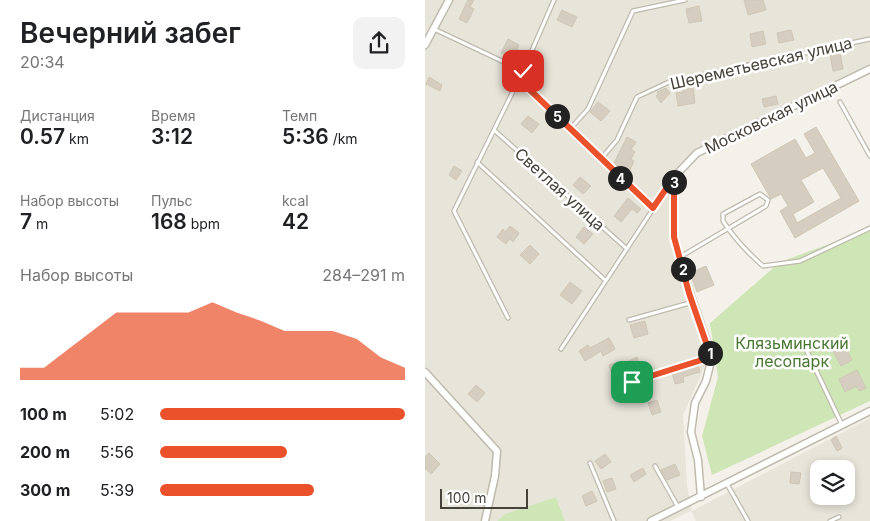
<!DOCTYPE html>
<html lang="ru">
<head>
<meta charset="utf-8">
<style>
  :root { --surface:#fff; --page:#f2f2f2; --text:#202124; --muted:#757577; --accent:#eb512b }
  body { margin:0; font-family:Inter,sans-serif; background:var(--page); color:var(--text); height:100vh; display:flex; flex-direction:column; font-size:19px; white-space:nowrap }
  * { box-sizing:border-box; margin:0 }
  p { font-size:16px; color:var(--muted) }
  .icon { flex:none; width:28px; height:28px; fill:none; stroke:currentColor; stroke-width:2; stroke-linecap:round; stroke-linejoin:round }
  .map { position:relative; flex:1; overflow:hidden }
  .side { display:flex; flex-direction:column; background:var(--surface); width:425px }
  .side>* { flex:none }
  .tools { position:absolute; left:385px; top:460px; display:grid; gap:10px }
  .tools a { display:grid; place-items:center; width:45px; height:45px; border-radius:10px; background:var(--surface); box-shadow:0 2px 8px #0003; font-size:25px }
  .scale { position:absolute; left:15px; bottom:12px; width:88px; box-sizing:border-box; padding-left:5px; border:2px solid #474239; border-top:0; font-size:14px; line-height:18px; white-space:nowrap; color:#474239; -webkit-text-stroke:4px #fff; paint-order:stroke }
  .pin { position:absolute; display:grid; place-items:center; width:42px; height:42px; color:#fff; margin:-21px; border-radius:10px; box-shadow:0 2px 8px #0006 }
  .km { position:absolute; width:25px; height:25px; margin:-12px; border-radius:50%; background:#222; color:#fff; font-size:14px; line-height:25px; text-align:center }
  .round { display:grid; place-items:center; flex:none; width:52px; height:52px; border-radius:10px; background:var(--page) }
  .summary { display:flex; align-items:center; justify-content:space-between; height:85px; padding:0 20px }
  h1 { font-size:28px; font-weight:600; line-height:38px }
  .stats { display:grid; grid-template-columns:repeat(3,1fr); gap:8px; height:85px; padding:5px 20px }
  .stats div { display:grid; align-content:center }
  .stats b { font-size:21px; font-weight:600 }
  .stats small { font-size:14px; font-weight:400 }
  .stats p { font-size:14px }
  .chart { height:140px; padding:10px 20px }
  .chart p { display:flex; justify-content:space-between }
  .chart svg { width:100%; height:90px; margin-top:5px; fill:var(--accent); opacity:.7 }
  ul { padding:0 20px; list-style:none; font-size:16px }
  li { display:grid; grid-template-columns:80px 60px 1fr; align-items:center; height:38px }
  li i { height:12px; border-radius:6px; background:var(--accent) }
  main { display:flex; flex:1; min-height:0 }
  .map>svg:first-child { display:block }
  .residential { fill:#e7e4d9; fill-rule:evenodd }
  .green { fill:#cee5b6 }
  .building { fill:#d5cec0; stroke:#cfc6b4; fill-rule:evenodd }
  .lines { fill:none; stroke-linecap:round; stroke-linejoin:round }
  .service-casing { stroke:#bfbaad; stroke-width:5.5 }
  .minor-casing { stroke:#bfbaad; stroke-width:9 }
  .service { stroke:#fff; stroke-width:3 }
  .minor { stroke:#fff; stroke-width:6 }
  .route-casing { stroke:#fff; stroke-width:10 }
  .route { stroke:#eb512b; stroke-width:6 }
  .labels { text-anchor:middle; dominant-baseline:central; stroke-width:5; stroke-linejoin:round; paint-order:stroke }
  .street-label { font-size:16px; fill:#474239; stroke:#fff }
  .park-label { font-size:16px; fill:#47762f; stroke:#fff }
</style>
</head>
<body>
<main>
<section class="side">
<div class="summary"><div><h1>Вечерний забег</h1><p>20:34</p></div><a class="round"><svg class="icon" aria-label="share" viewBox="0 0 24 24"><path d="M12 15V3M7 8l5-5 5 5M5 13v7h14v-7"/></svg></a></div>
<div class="stats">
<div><p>Дистанция</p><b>0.57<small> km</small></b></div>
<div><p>Время</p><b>3:12</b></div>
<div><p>Темп</p><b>5:36<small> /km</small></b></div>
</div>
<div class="stats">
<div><p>Набор высоты</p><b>7<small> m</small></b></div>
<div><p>Пульс</p><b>168<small> bpm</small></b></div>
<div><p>kcal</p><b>42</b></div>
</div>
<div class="chart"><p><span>Набор высоты</span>284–291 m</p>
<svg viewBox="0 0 160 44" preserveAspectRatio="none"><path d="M0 44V38L10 38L20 29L30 20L40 11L50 11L60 11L70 11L80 6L90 11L100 15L110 20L120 20L130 20L140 24L150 33L160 38V44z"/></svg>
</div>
<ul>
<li><b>100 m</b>5:02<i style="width:100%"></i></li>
<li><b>200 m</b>5:56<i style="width:52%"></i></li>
<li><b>300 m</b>5:39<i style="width:63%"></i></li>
</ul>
</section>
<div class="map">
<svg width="445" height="521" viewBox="0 0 445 521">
  <rect width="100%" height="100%" fill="#f4f1ea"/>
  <path class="residential" d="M0,0H445V66L273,148L245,174L244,240L280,352L279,368L258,415L262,486L267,511L445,418V521H271L266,511L245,521H140L131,497L80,514L72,521H0ZM394,469H421V496H394Z"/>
  <path class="green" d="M445,229V401L287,475L277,436L293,377L285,323L355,262Z
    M131,497L140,521H72L80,514Z"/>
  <path class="building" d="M43,0H49L45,7L49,9L42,23L34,19Z
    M319,0H338L341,10L323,15Z
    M274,6L277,21L264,23L261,9Z
    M137,10L152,17L147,27L132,20Z
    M366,30L369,40L354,43L352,33Z
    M338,31L341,44L327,47L325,34Z
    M83,39L94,45L87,59L76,53Z
    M415,53L418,69L408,71L405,55Z
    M4,77L17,85L15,91L1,84Z
    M268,86L270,103L253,106L251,93L258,92V88Z
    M241,88L245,93L236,103L231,96L233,94L232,92Z
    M351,96L353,104L339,107L337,99Z
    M173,102L185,111L176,121L165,112Z
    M103,116L114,124L107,133L96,124Z
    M391,127L434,201L370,238L355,211L363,206L356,194L346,199L326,164L370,139L381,158L390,153L379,134ZM398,168L416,198L372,223L368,214L389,202L376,180Z
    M202,137L211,142L206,149L210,152L206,159L209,161L203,174L188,165Z
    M29,166L37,171L31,180L24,175Z
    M155,177L166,186L158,194L148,185Z
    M203,198L216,209L212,213L207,209L196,222L189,216Z
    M85,226L94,233L88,242L85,239L81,244L72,237L78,229L80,232Z
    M159,227L168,234L159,244L151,237Z
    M105,245L114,254L105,264L95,255Z
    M281,266L289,285L272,292L265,273Z
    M145,282L157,291L147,304L135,295Z
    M220,321L223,334L209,338L205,325Z
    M184,338L190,349L178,356L176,351L160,361L154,351L163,345L165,348Z
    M416,339L427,360L416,366L405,345Z
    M212,357L216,371L208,375L204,372L189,380L184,365L194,362L197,371L202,362Z
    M273,365L275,372L258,377L259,382L250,384L247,373Z
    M432,370L441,388L434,391L431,386L420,392L414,379Z
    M51,385L60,393L52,402L43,394Z
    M232,400L236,412L227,415L223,403Z
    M411,436L417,448L412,451L406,440Z
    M4,453L15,464L6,474L0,468V457Z
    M180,454L186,462L176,469L170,461Z
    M250,464L255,475L242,480L236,470Z
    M218,468L221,474L209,482L205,475Z
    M366,472L376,473L374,484L365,483Z
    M187,478L191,489L182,492L178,481Z
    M167,491L172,501L161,506L157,496Z"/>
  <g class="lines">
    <defs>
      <path id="service" d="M9,29L98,71L104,89L228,208
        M415,102L445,156
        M145,129L163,109L208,11L260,0
        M69,130L202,249
        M175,160L192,140L212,97L244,82L445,39
        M52,162L180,280
        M255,257L341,206L343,200L335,194L298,214V221C309,238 323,253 338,266L375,261L445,228
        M83,318L29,211L98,71L129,0
        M204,320L268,302
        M379,345L417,425
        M136,349L247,180
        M207,382L287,357
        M165,463L189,521
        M230,466L253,507
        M302,484L323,521
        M405,521L414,517"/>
      <path id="minor" d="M0,45L24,0
        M0,372L72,451L70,476L60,521
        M276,497L273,460L266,432L270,403L281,381L287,357L265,293L249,237V177L272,153L445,69
        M226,521L445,411"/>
    </defs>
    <use href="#service" class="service-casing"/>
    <use href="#minor" class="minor-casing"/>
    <use href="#service" class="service"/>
    <use href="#minor" class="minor"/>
  </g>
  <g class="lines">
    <defs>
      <path id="route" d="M98,71L104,89L228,208L249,177V237L264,293L286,357L207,382"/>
    </defs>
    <use href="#route" class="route-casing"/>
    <use href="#route" class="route"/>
  </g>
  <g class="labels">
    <g class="street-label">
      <text transform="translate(336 63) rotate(-13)">Шереметьевская улица</text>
      <text transform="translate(346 117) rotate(-26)">Московская улица</text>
      <text transform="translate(135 189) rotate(42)">Светлая улица</text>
    </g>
    <g class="park-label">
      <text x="367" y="343">Клязьминский<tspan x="367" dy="18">лесопарк</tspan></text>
    </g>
  </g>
</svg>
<div class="tools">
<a><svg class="icon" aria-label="layers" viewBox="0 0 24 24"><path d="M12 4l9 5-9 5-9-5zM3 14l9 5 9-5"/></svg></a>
</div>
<div class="scale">100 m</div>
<div class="pin" style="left:207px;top:382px;background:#1e9e55"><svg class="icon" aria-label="arrive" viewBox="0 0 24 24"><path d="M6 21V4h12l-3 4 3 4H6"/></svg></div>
<div class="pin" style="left:98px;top:71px;background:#d93025"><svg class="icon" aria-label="check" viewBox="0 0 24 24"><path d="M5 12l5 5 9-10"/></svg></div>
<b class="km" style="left:285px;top:353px">1</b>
<b class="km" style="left:258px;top:269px">2</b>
<b class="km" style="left:249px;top:182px">3</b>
<b class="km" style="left:195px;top:178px">4</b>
<b class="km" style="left:132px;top:116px">5</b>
</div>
</main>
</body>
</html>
